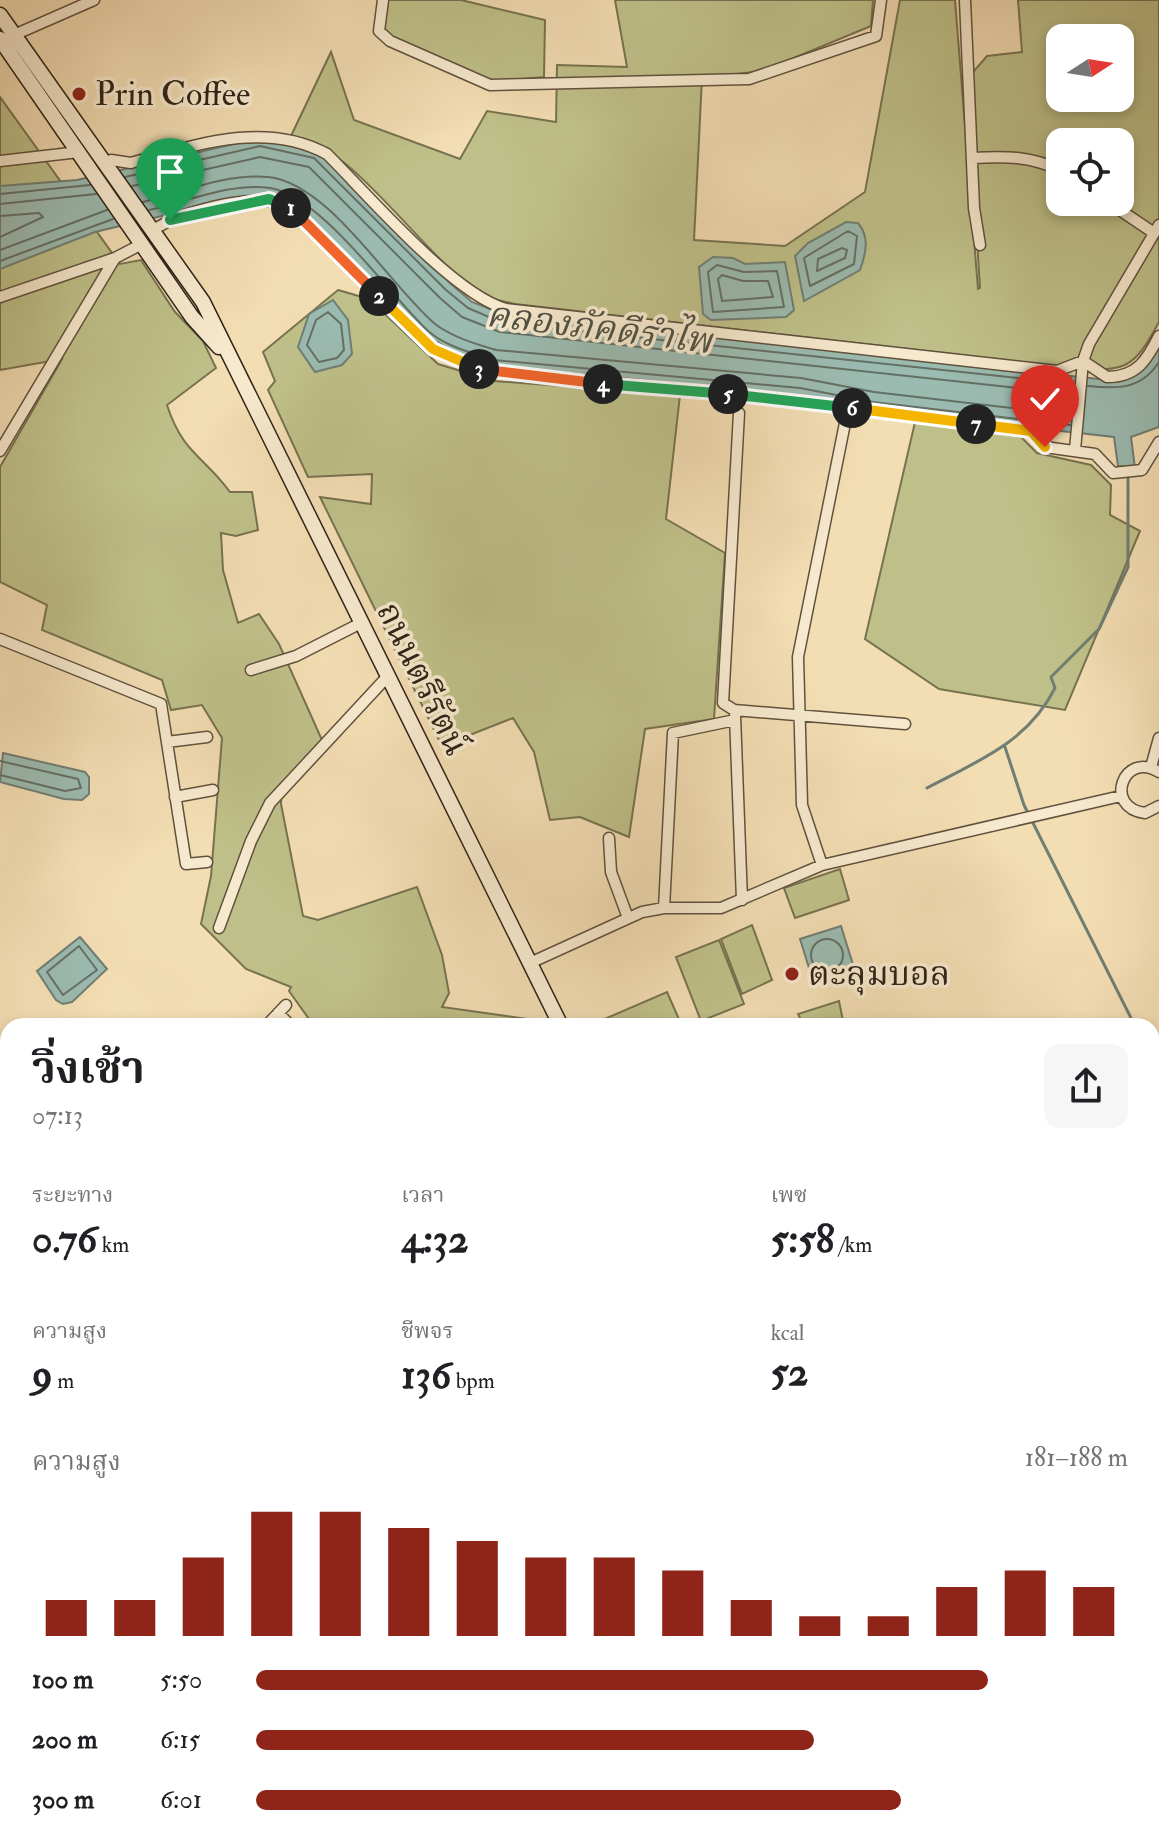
<!DOCTYPE html>
<html lang="th">
<head>
<meta charset="utf-8">
<style>
  :root { --surface:#fff; --page:#f6f6f6; --text:#202124; --muted:#757577; --accent:#8f2418 }
  body { margin:0; font-family:"IM FELL Double Pica","Noto Serif Thai",serif; background:var(--page); color:var(--text); height:100vh; display:flex; flex-direction:column; font-size:30px; white-space:nowrap }
  * { box-sizing:border-box; margin:0 }
  p { font-size:26px; color:var(--muted) }
  .icon { flex:none; width:44px; height:44px; fill:none; stroke:currentColor; stroke-width:2; stroke-linecap:round; stroke-linejoin:round }
  .map { position:relative; flex:1; overflow:hidden }
  .panel { position:absolute; left:0px; top:1018px; width:1160px; height:830px; display:flex; flex-direction:column; background:var(--surface); border-radius:24px 24px 0 0; box-shadow:0 4px 12px #0003 }
  .panel>* { flex:none }
  .needle { width:52px; rotate:78deg }
  .tools { position:absolute; left:1046px; top:24px; display:grid; gap:16px }
  .tools a { display:grid; place-items:center; width:88px; height:88px; border-radius:16px; background:var(--surface); box-shadow:0 4px 12px #0003; font-size:40px }
  .pin { position:absolute; display:grid; place-items:center; width:68px; height:68px; color:#fff; margin:-82px -34px; border-radius:50% 50% 50% 0; rotate:-45deg; box-shadow:0 0 8px #0007 }
  .pin .icon { rotate:45deg }
  .km { position:absolute; width:40px; height:40px; margin:-20px; border-radius:50%; background:#222; color:#fff; font-size:22px; line-height:40px; text-align:center }
  .round { display:grid; place-items:center; flex:none; width:84px; height:84px; border-radius:16px; background:var(--page) }
  .head { display:flex; align-items:center; justify-content:space-between; height:136px; padding:0 32px }
  h1 { font-size:44px; font-weight:700; line-height:60px }
  .metrics { display:grid; grid-template-columns:repeat(3,1fr); gap:12px; height:136px; padding:8px 32px }
  .metrics div { display:grid; align-content:center }
  .metrics b { font-size:40px; font-weight:700 }
  .metrics small { font-size:22px; font-weight:400 }
  .metrics p { font-size:22px }
  .chart { height:224px; padding:16px 32px }
  .chart p { display:flex; justify-content:space-between }
  .chart svg { width:100%; height:144px; margin-top:8px; stroke:var(--accent); stroke-width:6 }
  ul { padding:0 32px; list-style:none; font-size:26px }
  li { display:grid; grid-template-columns:128px 96px 1fr; align-items:center; height:60px }
  li i { height:20px; border-radius:10px; background:var(--accent) }
  .map>svg:first-child { display:block }
  .green { fill:#bfc089; stroke:#777250; stroke-width:2; fill-rule:evenodd }
  .water { fill:#9bbbb1; stroke:#707e73; stroke-width:2 }
  .lines { fill:none; stroke-linecap:round; stroke-linejoin:round }
  .shore { stroke:#656f64; stroke-width:2 }
  .stream { stroke:#707e73; stroke-width:3 }
  .street-casing { stroke:#60523e; stroke-width:13 }
  .secondary-casing { stroke:#2f2317; stroke-width:17 }
  .highway-casing { stroke:#2f2317; stroke-width:21 }
  .street { stroke:#f7e9ce; stroke-width:10 }
  .secondary { stroke:#f7e9ce; stroke-width:14 }
  .highway { stroke:#f3ddb3; stroke-width:18 }
  .split-1-casing { stroke:#fff; stroke-width:16 }
  .split-2-casing { stroke:#fff; stroke-width:16 }
  .split-3-casing { stroke:#fff; stroke-width:16 }
  .split-4-casing { stroke:#fff; stroke-width:16 }
  .split-5-casing { stroke:#fff; stroke-width:16 }
  .split-6-casing { stroke:#fff; stroke-width:16 }
  .split-7-casing { stroke:#fff; stroke-width:16 }
  .split-8-casing { stroke:#fff; stroke-width:16 }
  .split-1 { stroke:#22a559; stroke-width:10 }
  .split-2 { stroke:#f0652b; stroke-width:10 }
  .split-3 { stroke:#f5b400; stroke-width:10 }
  .split-4 { stroke:#f0652b; stroke-width:10 }
  .split-5 { stroke:#22a559; stroke-width:10 }
  .split-6 { stroke:#22a559; stroke-width:10 }
  .split-7 { stroke:#f5b400; stroke-width:10 }
  .split-8 { stroke:#f5b400; stroke-width:10 }
  .poi-dot { fill:#8f2418; stroke:#f7e9ce; stroke-width:3 }
  .labels { text-anchor:middle; dominant-baseline:central; stroke-width:7; stroke-linejoin:round; paint-order:stroke }
  .poi-label { font-size:34px; fill:#2f2317; stroke:#f7e9ce; text-anchor:start }
  .street-label { font-size:34px; fill:#2f2317; stroke:#f7e9ce }
  .water-label { font-size:36px; font-style:italic; fill:#4f5145; stroke:#f7e9ce }
</style>
</head>
<body>
<div class="map">
<svg width="1159" height="1847" viewBox="0 0 1159 1847">
  <rect width="100%" height="100%" fill="#f3ddb3"/>
  <filter id="stains"><feTurbulence type="fractalNoise" baseFrequency=".0025" numOctaves="4"/><feColorMatrix values="0 0 0 0 .2 0 0 0 0 .09 0 0 0 0 .02 0 0 0 .5 -.17"/></filter>
  <radialGradient id="worn" r=".72"><stop offset=".6" stop-color="#630" stop-opacity="0"/><stop offset="1" stop-color="#630" stop-opacity=".3"/></radialGradient>
  <path class="green" d="M388,0H461L545,20L544,77L490,82L390,38L383,30Z
    M615,0H873L871,26L762,71L702,78L694,240L785,246L865,192L900,0H955L978,289L980,288L967,79L987,56L1022,52L1018,0H1159V322C1134,368 1127,372 1075,368L515,304C506,302 494,300 485,296C428,265 349,136 290,138L331,52L354,120L460,159L487,111L556,122L557,65L627,67ZM1060,38H1120V98H1060ZM1060,142H1120V202H1060Z
    M0,97L120,264L141,260L175,312L203,341L216,368L167,405C183,454 203,455 230,492H252L258,530L236,536L221,533L223,570L238,623L259,614L279,644L322,740L282,784L281,804L303,916L318,920L417,887L442,955L449,993L442,1007L534,1020L537,1026H314L289,991L291,987L246,969L201,924L211,876L222,738L202,705L171,710L162,680L42,630L47,605L0,582V467L62,359L0,370Z
    M338,290L369,299L438,364L494,381L680,395L666,519L725,553L714,719L645,729L629,837L580,817L550,820L534,752L513,718L442,746L320,497L371,504L372,474L308,477L268,390L275,381L263,352Z
    M915,422L1021,437L1037,453L1091,465L1111,485L1110,515L1140,531L1065,710L939,689L865,639Z
    M840,869L849,900L795,918L784,888Z
    M752,925L772,980L742,994L721,939Z
    M719,940L744,1004L701,1021L676,957Z
    M667,992L682,1026H602L600,1021Z
    M839,1001L844,1026H804L798,1014Z
    M1152,1256L1159,1257V1739L1152,1747Z
    M1152,1783L1159,1784V1847H904L890,1840H1152Z"/>
  <path class="water" d="M260,138L318,151L451,284L472,302L505,315L1117,381C1139,376 1149,364 1159,344V427L1131,437L1135,468L1118,466L1114,437L872,410L799,396L492,368L460,357L424,339L305,213C283,198 268,195 241,197L95,232L0,269V186L77,180Z
    M846,222L858,223C870,237 866,253 860,270L804,301L795,256L808,243Z
    M713,257L733,258L745,264L785,262L794,310L786,317L711,320L703,314L699,267Z
    M333,300L348,320L352,354L342,365L315,372L298,347L309,314Z
    M3,753L85,772L89,777V794L82,800L64,799L0,782Z
    M841,926L855,971L814,984L800,939Z
    M80,937L107,969L72,1002L63,1004L56,1000L37,971Z"/>
  <g class="lines">
    <path class="shore" d="M125,177L260,146L314,158L446,290L468,308L503,323L1074,384
      M132,186L260,157L309,167L440,298L462,317L500,332L1073,394
      M0,194L90,185
      M143,202C182,192 228,173 268,177C329,183 389,285 435,324C452,337 476,344 496,350L801,378L874,392L1071,415
      M0,204L96,194
      M149,210C186,202 232,182 270,188C320,195 389,294 427,330C444,346 472,353 494,360L800,388L873,402L1070,425
      M0,216L39,213L43,217L0,237
      M848,231L857,236L854,264L810,286L804,258Z
      M842,248L847,250L845,258L817,271L818,259Z
      M0,250L107,210
      M0,261L113,219
      M717,265L744,272L777,271L784,307L713,312L708,272Z
      M722,275L743,281H768L773,297L722,301L718,279Z
      M328,312L341,324L344,350L337,358L319,362L307,345L316,320Z
      M1088,386C1117,389 1141,390 1159,362
      M0,761L78,779L81,788L65,791L0,775
      M811 955a16 16 0 1 1 32 0a16 16 0 1 1-32 0Z
      M79,946L97,970L63,995L47,972Z"/>
    <path class="stream" d="M1005,747L1024,805L1135,1026
      M927,788C978,761 1028,742 1055,688L1051,677L1099,629L1128,567V474
      M0,1240L8,1241"/>
    <defs>
      <path id="street" d="M383,0L379,31L390,41L490,85L749,79L876,36L881,0
        M965,0L974,208L980,245
        M14,35L94,0
        M972,158C1005,156 1030,156 1060,170
        M0,161L79,152
        M105,163L111,160L131,163C195,145 265,120 327,154C369,196 453,294 506,309L1057,371L1083,361L1107,377C1137,377 1147,360 1159,336
        M1108,202L1154,233
        M152,229C162,227 166,221 175,218C209,207 253,194 288,205L422,340L466,365L488,371L774,398L1031,431L1045,447L1095,454L1113,473L1142,470L1159,442
        M0,297L115,258
        M739,413L723,703L734,710L905,724
        M1075,450L1083,361L1089,344L1159,225
        M0,451L115,258L142,244
        M0,639L161,704L186,864L207,862
        M251,670L296,656L361,623
        M735,716L742,900
        M167,742L207,737
        M1151,767L1159,738
        M1159,772C1123,750 1103,808 1145,813L1159,806
        M175,797L213,790
        M609,838L611,872L628,918
        M822,865L802,805L798,657L846,418
        M664,908L673,733L735,720
        M219,928L251,841L270,803L387,677
        M530,963L642,912L664,908H721L822,865L1121,796
        M278,1013L291,1026
        M266,1026L286,1005
        M117,1847L120,1840
        M322,1847L326,1840
        M391,1847L395,1840
        M473,1847L477,1840
        M555,1847L558,1840
        M713,1847L715,1840
        M768,1847L770,1840"/>
      <path id="secondary" d="M0,15L203,302L561,1026
        M0,39L192,317L219,347
        M259,1847L262,1840"/>
      <path id="highway" d="M1152,1048L1159,1047
        M1152,1072L1159,1071
        M284,1847L288,1840
        M302,1847L306,1840"/>
    </defs>
    <use href="#street" class="street-casing"/>
    <use href="#secondary" class="secondary-casing"/>
    <use href="#highway" class="highway-casing"/>
    <use href="#street" class="street"/>
    <use href="#secondary" class="secondary"/>
    <use href="#highway" class="highway"/>
  </g>
  <g class="lines">
    <defs>
      <path id="split-1" d="M170,220L269,199L291,208"/>
      <path id="split-2" d="M291,208L379,296"/>
      <path id="split-3" d="M379,296L433,349L479,369"/>
      <path id="split-4" d="M479,369L603,384"/>
      <path id="split-5" d="M603,384L728,394"/>
      <path id="split-6" d="M728,394L852,408"/>
      <path id="split-7" d="M852,408L976,424"/>
      <path id="split-8" d="M976,424L1031,431L1045,447"/>
    </defs>
    <use href="#split-1" class="split-1-casing"/>
    <use href="#split-2" class="split-2-casing"/>
    <use href="#split-3" class="split-3-casing"/>
    <use href="#split-4" class="split-4-casing"/>
    <use href="#split-5" class="split-5-casing"/>
    <use href="#split-6" class="split-6-casing"/>
    <use href="#split-7" class="split-7-casing"/>
    <use href="#split-8" class="split-8-casing"/>
    <use href="#split-1" class="split-1"/>
    <use href="#split-2" class="split-2"/>
    <use href="#split-3" class="split-3"/>
    <use href="#split-4" class="split-4"/>
    <use href="#split-5" class="split-5"/>
    <use href="#split-6" class="split-6"/>
    <use href="#split-7" class="split-7"/>
    <use href="#split-8" class="split-8"/>
  </g>
  <g class="poi-dot">
    <circle cx="79" cy="94" r="8"/>
    <circle cx="792" cy="974" r="8"/>
  </g>
  <g class="labels">
    <g class="poi-label">
      <text x="95" y="94">Prin Coffee</text>
      <text x="808" y="974">ตะลุมบอล</text>
    </g>
    <g class="street-label">
      <text transform="translate(422 679) rotate(64)">ถนนตรีรัตน์</text>
    </g>
    <g class="water-label">
      <text transform="translate(599 328) rotate(7)">คลองภัคดีรำไพ</text>
    </g>
  </g>
  <rect width="100%" height="100%" filter="url(#stains)"/>
  <rect width="100%" height="100%" fill="url(#worn)"/>
</svg>
<div class="tools">
<a><svg class="needle" viewBox="-14 -14 28 28"><path d="M0-13l5 13h-10z" fill="#e53935"/><path d="M0 13l5-13h-10z" fill="#757577"/></svg></a>
<a><svg class="icon" aria-label="locate" viewBox="0 0 24 24"><circle cx="12" cy="12" r="6"/><path d="M12 2v4M12 18v4M2 12h4M18 12h4"/></svg></a>
</div>
<div class="pin" style="left:170px;top:220px;background:#1e9e55"><svg class="icon" aria-label="arrive" viewBox="0 0 24 24"><path d="M6 21V4h12l-3 4 3 4H6"/></svg></div>
<div class="pin" style="left:1045px;top:447px;background:#d93025"><svg class="icon" aria-label="check" viewBox="0 0 24 24"><path d="M5 12l5 5 9-10"/></svg></div>
<b class="km" style="left:291px;top:208px">1</b>
<b class="km" style="left:379px;top:296px">2</b>
<b class="km" style="left:479px;top:369px">3</b>
<b class="km" style="left:603px;top:384px">4</b>
<b class="km" style="left:728px;top:394px">5</b>
<b class="km" style="left:852px;top:408px">6</b>
<b class="km" style="left:976px;top:424px">7</b>
<section class="panel">
<div class="head"><div><h1>วิ่งเช้า</h1><p>07:13</p></div><a class="round"><svg class="icon" aria-label="share" viewBox="0 0 24 24"><path d="M12 15V3M7 8l5-5 5 5M5 13v7h14v-7"/></svg></a></div>
<div class="metrics">
<div><p>ระยะทาง</p><b>0.76<small> km</small></b></div>
<div><p>เวลา</p><b>4:32</b></div>
<div><p>เพซ</p><b>5:58<small> /km</small></b></div>
</div>
<div class="metrics">
<div><p>ความสูง</p><b>9<small> m</small></b></div>
<div><p>ชีพจร</p><b>136<small> bpm</small></b></div>
<div><p>kcal</p><b>52</b></div>
</div>
<div class="chart"><p><span>ความสูง</span>181–188 m</p>
<svg viewBox="0 0 160 44" preserveAspectRatio="none"><path d="M5 44V33M15 44V33M25 44V20M35 44V6M45 44V6M55 44V11M65 44V15M75 44V20M85 44V20M95 44V24M105 44V33M115 44V38M125 44V38M135 44V29M145 44V24M155 44V29"/></svg>
</div>
<ul>
<li><b>100 m</b>5:50<i style="width:84%"></i></li>
<li><b>200 m</b>6:15<i style="width:64%"></i></li>
<li><b>300 m</b>6:01<i style="width:74%"></i></li>
</ul>
</section>
</div>
</body>
</html>
